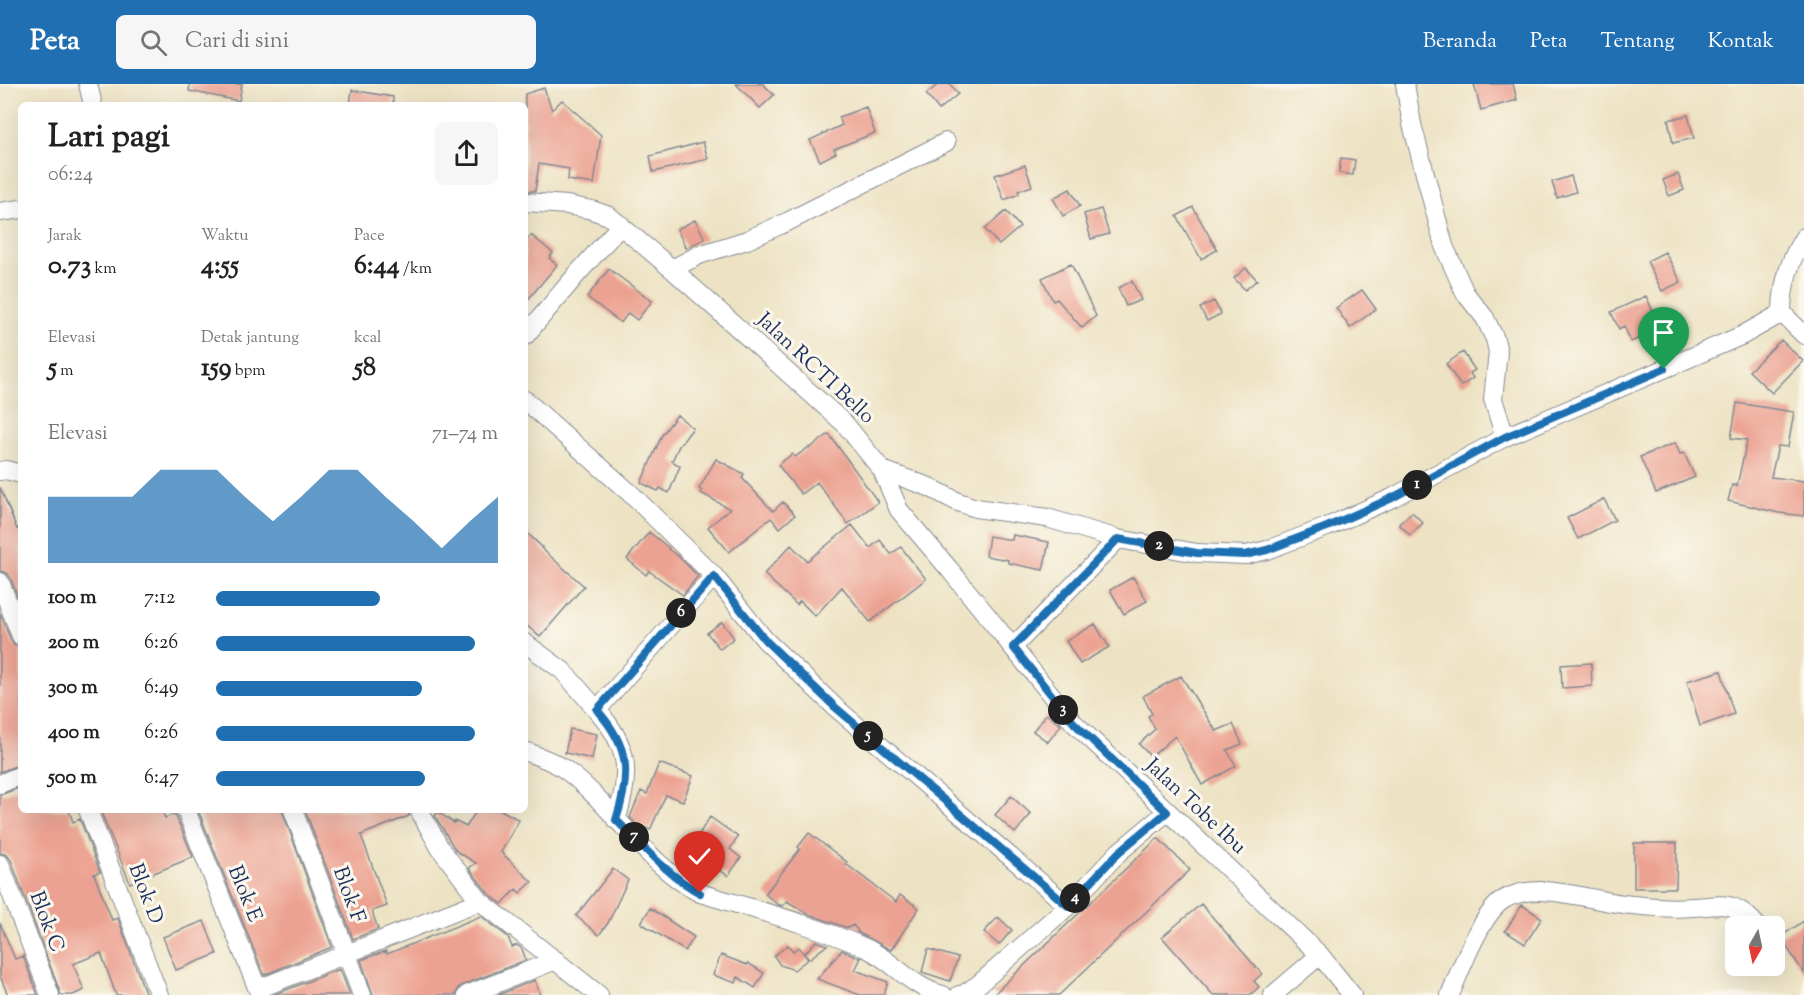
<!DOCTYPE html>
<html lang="id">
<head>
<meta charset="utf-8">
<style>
  :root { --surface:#fff; --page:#f6f6f6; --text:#222; --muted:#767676; --accent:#1f6fb2 }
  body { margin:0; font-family:"Sorts Mill Goudy",serif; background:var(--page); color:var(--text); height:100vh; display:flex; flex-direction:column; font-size:22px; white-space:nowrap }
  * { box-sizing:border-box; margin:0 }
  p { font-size:20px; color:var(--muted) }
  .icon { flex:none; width:33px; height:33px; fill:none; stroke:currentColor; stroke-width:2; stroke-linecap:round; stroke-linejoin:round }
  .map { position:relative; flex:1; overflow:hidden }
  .sheet { position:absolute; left:18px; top:18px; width:510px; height:711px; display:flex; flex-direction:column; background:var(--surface); border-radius:9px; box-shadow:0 6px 24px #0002 }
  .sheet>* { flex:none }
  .needle { width:39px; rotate:189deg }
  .controls { position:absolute; left:1725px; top:832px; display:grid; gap:12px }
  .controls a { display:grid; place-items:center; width:60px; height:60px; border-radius:9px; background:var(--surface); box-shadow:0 6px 24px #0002; font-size:30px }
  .pin { position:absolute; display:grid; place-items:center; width:51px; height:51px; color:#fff; margin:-62px -26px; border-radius:50% 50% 50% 0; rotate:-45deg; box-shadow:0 0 6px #0007 }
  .pin .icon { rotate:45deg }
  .km { position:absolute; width:30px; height:30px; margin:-15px; border-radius:50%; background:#222; color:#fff; font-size:16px; line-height:30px; text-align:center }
  .round { display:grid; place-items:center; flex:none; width:63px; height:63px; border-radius:9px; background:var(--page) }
  .summary { display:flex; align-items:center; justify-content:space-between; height:102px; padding:0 30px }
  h1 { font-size:33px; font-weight:800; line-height:45px }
  .metrics { display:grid; grid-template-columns:repeat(3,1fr); gap:9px; height:102px; padding:6px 30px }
  .metrics div { display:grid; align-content:center }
  .metrics b { font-size:26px; font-weight:800 }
  .metrics small { font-size:16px; font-weight:400 }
  .metrics p { font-size:16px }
  .chart { height:168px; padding:12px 30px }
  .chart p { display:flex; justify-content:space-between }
  .chart svg { width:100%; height:108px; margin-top:6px; fill:var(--accent); opacity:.7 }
  ul { padding:0 30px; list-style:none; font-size:20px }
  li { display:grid; grid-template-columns:96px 72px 1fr; align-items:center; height:45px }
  li i { height:15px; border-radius:8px; background:var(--accent) }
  header { display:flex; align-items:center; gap:36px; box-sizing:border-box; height:84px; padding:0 30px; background:var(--accent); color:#fff }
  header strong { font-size:28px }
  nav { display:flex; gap:33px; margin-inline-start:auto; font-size:21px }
  .search { width:420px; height:54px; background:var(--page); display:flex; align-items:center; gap:15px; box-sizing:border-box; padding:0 21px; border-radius:9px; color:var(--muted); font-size:22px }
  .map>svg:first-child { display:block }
  .building { fill:#eca292 }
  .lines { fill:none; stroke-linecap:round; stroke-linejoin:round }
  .minor-casing { stroke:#848991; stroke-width:20 }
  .minor { stroke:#fff; stroke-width:18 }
  .route-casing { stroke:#fff; stroke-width:12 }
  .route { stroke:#1f6fb2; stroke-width:8 }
  .labels { text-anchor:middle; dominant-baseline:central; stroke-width:6; stroke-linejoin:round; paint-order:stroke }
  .street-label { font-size:21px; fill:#1b2f5e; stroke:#fbf7ec }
</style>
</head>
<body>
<header>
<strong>Peta</strong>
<div class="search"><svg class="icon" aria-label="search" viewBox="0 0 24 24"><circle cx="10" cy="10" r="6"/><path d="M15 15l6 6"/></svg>Cari di sini</div>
<nav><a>Beranda</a><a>Peta</a><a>Tentang</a><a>Kontak</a></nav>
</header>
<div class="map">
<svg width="1804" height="911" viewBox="0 0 1804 911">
  <rect width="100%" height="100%" fill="#fbf7ec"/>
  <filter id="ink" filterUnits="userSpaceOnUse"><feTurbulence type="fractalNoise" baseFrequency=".0167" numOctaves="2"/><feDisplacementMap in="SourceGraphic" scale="12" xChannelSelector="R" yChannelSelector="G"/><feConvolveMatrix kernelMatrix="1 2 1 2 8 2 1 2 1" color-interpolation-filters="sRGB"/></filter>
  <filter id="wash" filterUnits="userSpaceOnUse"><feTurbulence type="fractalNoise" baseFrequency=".008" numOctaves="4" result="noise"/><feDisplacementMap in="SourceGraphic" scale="24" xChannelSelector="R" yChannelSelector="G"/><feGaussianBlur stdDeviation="1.35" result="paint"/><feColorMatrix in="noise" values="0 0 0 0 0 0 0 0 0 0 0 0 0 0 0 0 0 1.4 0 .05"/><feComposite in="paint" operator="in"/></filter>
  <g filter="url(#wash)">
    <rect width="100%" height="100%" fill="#ede3c4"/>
    <g id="blocks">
      <path class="building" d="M190,0H242L239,17L189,7Z
        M736,0H763L774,11L760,24Z
        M939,0H950L958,10L939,26L926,10Z
        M1474,0H1513L1517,16L1481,26Z
        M544,4L552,26L562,16L601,51L594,100L568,96L569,85L539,80L535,107H525V10Z
        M352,6L393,13V21H350Z
        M866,23L875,49L834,65L836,69L820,77L810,56L842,41L839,33Z
        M1688,31L1694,54L1673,59L1668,36Z
        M703,58L708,75L653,88L650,72Z
        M1341,74L1355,76L1353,91L1339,89Z
        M1025,81L1032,102L1018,107L1019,110L1004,116L995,91Z
        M1678,90L1684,106L1669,112L1663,96Z
        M1571,92L1576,108L1557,114L1552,98Z
        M1070,105L1080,122L1063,132L1053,114Z
        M1193,123L1217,166L1201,175L1177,132Z
        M1101,125L1109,150L1091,155L1084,130Z
        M1006,127L1020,143L999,161L985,145Z
        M695,136L705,155L686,164L677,145Z
        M531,151L553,169L549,174L557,181L525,219V159Z
        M1665,168L1681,198L1662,207L1647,177Z
        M1071,180L1096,232L1082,244L1057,215L1053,217L1042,194Z
        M1246,184L1257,196L1245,206L1234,194Z
        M609,185L652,217L637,236L628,229L621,239L587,213Z
        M1132,197L1141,216L1126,222L1118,204Z
        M1362,206L1376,225L1350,244L1336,224Z
        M1646,212L1655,232L1651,233L1657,246L1631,258L1624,242L1619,245L1611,228Z
        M1214,217L1221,230L1207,237L1200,224Z
        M1781,256L1803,277L1772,309L1749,287Z
        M1463,268L1475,286L1470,289L1473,294L1461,302L1446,280Z
        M1737,319L1794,328L1788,363L1778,362L1771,393L1804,397V432L1779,429L1728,417L1732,401L1737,402L1747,356L1731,354Z
        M677,331L693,344L679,362L672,377L680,382L669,409L660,404L658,407L641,399L662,351Z
        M829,350L878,418L848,440L817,398L801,410L778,381L792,370L795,373L809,363L810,364Z
        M1675,359L1680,370L1684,369L1695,393L1656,409L1640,373Z
        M716,375L744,390L742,394L773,427L783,418L795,431L780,444L771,434L729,468L708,443L730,425L701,409L702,407L699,405Z
        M0,403L17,445L21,444V521L10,493L7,489L0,487Z
        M1604,415L1615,436L1578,455L1567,434Z
        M1412,428L1423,439L1410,451L1399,440Z
        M852,441L870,464L880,456L891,470L901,463L926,495L870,538L842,503L815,532L800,517L797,521L764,490L791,461L807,477Z
        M525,447L542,463L541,464L584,502L540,553L525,540Z
        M649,448L669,464L668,465L679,473L698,492L683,511L649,487L646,491L627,475Z
        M1013,451L1049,458L1043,486L1008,479V476L986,472L989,452L1012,456Z
        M1133,493L1147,517L1124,530L1110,506Z
        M0,529L11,557L14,561L21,563V680L0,688Z
        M722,538L734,554L720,565L707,549Z
        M1095,540L1109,563L1080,580L1066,557Z
        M1591,579L1592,602L1562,604L1561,581Z
        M1721,587L1734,630L1700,642L1687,597Z
        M1181,592L1216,647L1233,640L1242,660L1227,666L1236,682L1202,701L1175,652L1151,673L1139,660L1155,645L1148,632L1152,630L1143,612Z
        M1046,630L1061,641L1048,658L1033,647Z
        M570,645L597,650L592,675L565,669Z
        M659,679L693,692L683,717L666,711L650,746L636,740L630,733L641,707L647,710Z
        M21,703V726H69L73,738L80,735L100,788L94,790L112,836L118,834L146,911H116L101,869L73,880L84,906L73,911H61L11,776L7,771L0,769V711Z
        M1011,712L1031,730L1015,749L995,731Z
        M105,726H162L165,734L175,730L193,773L130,799L101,728Z
        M198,726H282L332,863L264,891Z
        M305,726H408L409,732L361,751L387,822L372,827L378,845L353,855Z
        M477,726H501L519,736L501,768L532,798L520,809L516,805L502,820L488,809L469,784L476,779L456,767L435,732L438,728L454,739L455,737L466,743Z
        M710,733L738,753L730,765L741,774L728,792L716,783L710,791L705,787L699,795L679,781Z
        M809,749L847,778L846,780L896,818L900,811L919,824L891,866L857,848L858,847L853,841L848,844L808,830L787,817L783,822L777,820L765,810L800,765L798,763Z
        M1158,754L1190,786L1059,911H993Z
        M1634,759H1677L1676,804H1634Z
        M613,785L628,796L608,839L599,851L576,832Z
        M1201,820L1262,890L1254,897L1259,903L1250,911H1213L1162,853Z
        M1522,821L1542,834L1525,860L1505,847Z
        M650,824L694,853L685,867L641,839Z
        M481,832L508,853L512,863L517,861L522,865L526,876L463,901L458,904L456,911H373L361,876L386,867L387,870Z
        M998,833L1012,846L999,861L984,848Z
        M204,837L217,870L176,886L163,853Z
        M1804,837V889L1780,853Z
        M0,839L15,875L23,872L38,911H8L0,892Z
        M816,857L827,861L809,875L804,870L808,875L794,886L780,881L774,872L788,861L793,867L799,863L804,870Z
        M928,865L958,874L950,897L922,888Z
        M842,866L861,874L855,886L888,898L884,911H860L817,895Z
        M721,871L747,881L748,879L764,889L755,904L738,893L736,899L713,891Z
        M340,885L350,911H273Z
        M535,896L540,911H498Z"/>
    </g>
  </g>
  <g filter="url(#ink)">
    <use href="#blocks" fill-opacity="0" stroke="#848991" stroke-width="1.5"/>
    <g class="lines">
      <defs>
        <path id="minor" d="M88,0L93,21
          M1405,0L1412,40L1444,162L1465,209L1485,234L1495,255L1498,268L1493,315L1505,353
          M525,118L567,121L592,126L609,132L672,185L845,340L882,386L899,426L950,486L1074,639L1320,871L1352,911
          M0,128L21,125
          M1804,153C1789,177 1782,201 1782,229L1804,251
          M672,185L699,171L747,156L789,137L946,58
          M525,252L578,189L621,141
          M525,316L631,410L714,492L597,626C630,663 631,690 616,736
          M882,386L929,403L958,418L976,424L1047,434L1118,455L1197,469L1246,471L1267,466L1327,443L1392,414L1505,353L1743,251L1782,229
          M0,387L6,386L21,390
          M714,492L765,556L835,623L1068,822
          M0,498L21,552
          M525,559L563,587L597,626
          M1013,563L1118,455
          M525,667C539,673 555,677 567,687C615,723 646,781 700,809C756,826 815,841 868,865C894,878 914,905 943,911
          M0,700L21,691
          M88,726L159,911
          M186,726L260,911
          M293,726L362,911
          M419,726L440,764L480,817L599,911
          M0,780L50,911
          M258,905L480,817
          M467,911L556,876
          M959,911H963L979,900L1068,822L1119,768L1167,728
          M1273,911L1320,871
          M1450,911C1460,887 1481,830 1503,816C1538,794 1595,819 1633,821C1652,823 1673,825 1692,823C1707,823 1724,818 1737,825C1744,828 1753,837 1758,843"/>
      </defs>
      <use href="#minor" class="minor-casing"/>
      <use href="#minor" class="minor"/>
    </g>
  </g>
  <g class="lines" filter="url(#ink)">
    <defs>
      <path id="route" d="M700,809C668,792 642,761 616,736C631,690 630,663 597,626L714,492L765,556L835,623L1068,822L1119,768L1167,728L1074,639L1013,563L1118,455L1197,469L1245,471L1267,466L1327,443L1392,414L1505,353L1664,285"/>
    </defs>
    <use href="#route" class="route-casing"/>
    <use href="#route" class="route"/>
  </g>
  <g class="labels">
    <g class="street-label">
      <text transform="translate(815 285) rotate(43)">Jalan RCTI Bello</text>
      <text transform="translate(1195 723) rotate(43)">Jalan Tobe Ibu</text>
      <text transform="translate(145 810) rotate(69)">Blok D</text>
      <text transform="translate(244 810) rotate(68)">Blok E</text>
      <text transform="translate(348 811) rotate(70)">Blok F</text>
      <text transform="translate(46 838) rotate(69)">Blok C</text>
    </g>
  </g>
</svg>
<div class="controls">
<a><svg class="needle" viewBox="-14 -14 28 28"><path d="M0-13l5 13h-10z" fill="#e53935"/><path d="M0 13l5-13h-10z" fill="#767676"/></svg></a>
</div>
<div class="pin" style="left:1664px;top:285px;background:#1e9e55"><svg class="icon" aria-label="arrive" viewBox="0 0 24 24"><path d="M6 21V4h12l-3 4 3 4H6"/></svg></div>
<div class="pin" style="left:700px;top:809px;background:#d93025"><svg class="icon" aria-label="check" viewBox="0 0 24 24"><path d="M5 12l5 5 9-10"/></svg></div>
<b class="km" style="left:1417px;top:401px">1</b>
<b class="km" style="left:1159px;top:462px">2</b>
<b class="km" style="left:1063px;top:626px">3</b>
<b class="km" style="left:1075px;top:814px">4</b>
<b class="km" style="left:868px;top:652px">5</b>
<b class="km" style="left:681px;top:529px">6</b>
<b class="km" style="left:634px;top:753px">7</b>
<section class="sheet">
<div class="summary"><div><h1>Lari pagi</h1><p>06:24</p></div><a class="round"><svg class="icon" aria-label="share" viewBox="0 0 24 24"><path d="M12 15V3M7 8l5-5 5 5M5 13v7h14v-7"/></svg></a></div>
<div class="metrics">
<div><p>Jarak</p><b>0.73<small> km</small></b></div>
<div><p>Waktu</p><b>4:55</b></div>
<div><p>Pace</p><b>6:44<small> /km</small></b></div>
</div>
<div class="metrics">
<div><p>Elevasi</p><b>5<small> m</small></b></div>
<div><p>Detak jantung</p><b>159<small> bpm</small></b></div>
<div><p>kcal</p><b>58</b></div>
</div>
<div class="chart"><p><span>Elevasi</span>71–74 m</p>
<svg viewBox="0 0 160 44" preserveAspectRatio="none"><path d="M0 44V17L10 17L20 17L30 17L40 6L50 6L60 6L70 17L80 27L90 17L100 6L110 6L120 17L130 27L140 38L150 27L160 17V44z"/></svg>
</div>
<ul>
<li><b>100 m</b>7:12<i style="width:58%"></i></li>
<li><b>200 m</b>6:26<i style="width:92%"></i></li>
<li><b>300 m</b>6:49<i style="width:73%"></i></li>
<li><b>400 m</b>6:26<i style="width:92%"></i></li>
<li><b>500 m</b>6:47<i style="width:74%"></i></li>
</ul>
</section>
</div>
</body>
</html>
